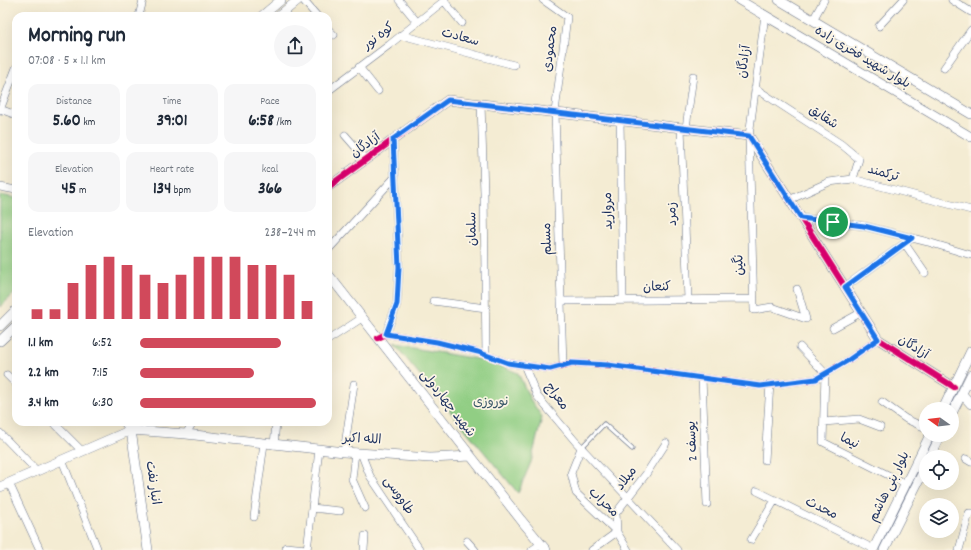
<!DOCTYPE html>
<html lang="en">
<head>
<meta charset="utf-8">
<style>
  :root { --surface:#fff; --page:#f6f6f7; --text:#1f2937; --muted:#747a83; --accent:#d1495b }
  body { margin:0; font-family:Dekko,"Playpen Sans Arabic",sans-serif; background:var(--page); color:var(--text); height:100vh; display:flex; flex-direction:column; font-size:15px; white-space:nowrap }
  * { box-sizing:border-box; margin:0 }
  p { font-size:13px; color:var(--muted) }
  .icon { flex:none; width:22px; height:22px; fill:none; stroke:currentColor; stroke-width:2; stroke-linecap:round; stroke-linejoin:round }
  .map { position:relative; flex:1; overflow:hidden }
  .panel { position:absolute; left:12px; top:12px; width:320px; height:414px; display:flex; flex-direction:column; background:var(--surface); border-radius:12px; box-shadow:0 4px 16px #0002 }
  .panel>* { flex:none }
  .needle { width:26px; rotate:285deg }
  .tools { position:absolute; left:919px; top:402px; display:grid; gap:8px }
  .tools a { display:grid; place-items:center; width:40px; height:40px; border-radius:50%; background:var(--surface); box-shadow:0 4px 16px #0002; font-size:20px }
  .pin { position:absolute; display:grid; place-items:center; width:34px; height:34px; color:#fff; margin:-17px; border:2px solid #fff; border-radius:50%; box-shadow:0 1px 4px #0007 }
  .round { display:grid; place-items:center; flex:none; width:42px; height:42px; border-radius:21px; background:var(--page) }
  .summary { display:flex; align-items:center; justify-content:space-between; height:68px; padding:0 16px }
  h1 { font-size:22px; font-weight:800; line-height:30px }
  .stats { display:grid; grid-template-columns:repeat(3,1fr); gap:6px; height:68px; padding:4px 16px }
  .stats div { display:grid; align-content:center; border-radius:10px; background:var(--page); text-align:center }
  .stats b { font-size:17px; font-weight:800 }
  .stats small { font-size:11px; font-weight:400 }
  .stats p { font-size:11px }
  .chart { height:112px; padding:8px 16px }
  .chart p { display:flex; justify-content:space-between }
  .chart svg { width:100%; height:72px; margin-top:4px; stroke:var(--accent); stroke-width:6 }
  ul { padding:0 16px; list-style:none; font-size:13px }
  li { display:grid; grid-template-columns:64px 48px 1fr; align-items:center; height:30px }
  li i { height:10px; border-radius:5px; background:var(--accent) }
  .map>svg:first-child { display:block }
  .green { fill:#91ce84; stroke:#567e71 }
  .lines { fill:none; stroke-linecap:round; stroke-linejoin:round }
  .lane-casing { stroke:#677187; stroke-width:5 }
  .street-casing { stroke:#677187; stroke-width:8 }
  .secondary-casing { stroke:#677187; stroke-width:10 }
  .lane { stroke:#fff; stroke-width:3.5 }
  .street { stroke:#fff; stroke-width:7 }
  .secondary { stroke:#fff; stroke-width:9 }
  .cycleway-casing { stroke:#fcf5e5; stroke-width:8 }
  .cycleway { stroke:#d6006c; stroke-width:6 }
  .route-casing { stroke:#fff; stroke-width:8 }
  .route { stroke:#1a73e8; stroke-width:5 }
  .labels { text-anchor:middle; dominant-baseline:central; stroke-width:3.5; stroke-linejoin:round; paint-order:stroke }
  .street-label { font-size:13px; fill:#1b2f5e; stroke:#fcf5e5 }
  .park-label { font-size:13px; fill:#385768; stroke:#fcf5e5 }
</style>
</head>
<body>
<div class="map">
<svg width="971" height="550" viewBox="0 0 971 550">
  <rect width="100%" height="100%" fill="#fcf5e5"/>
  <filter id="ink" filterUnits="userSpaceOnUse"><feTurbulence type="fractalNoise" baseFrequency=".025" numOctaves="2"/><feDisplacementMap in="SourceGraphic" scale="8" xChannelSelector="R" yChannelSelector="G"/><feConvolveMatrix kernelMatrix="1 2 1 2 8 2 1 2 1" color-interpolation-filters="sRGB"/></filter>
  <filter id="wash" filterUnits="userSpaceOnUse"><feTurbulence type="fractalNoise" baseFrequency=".012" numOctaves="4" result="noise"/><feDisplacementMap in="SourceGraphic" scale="16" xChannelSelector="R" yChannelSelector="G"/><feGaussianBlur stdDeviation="0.9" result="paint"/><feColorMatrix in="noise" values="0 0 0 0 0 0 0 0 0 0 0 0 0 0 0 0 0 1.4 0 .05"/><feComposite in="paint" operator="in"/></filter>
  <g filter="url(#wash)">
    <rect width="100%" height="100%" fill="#f4ecd3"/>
    <path class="green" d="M0,195L16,198V292L0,307Z
      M395,345L489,361L518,373L530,399L542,417L531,462L518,493Z"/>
  </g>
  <g filter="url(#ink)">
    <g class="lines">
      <defs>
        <path id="lane" d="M581,448L604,424L632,449"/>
        <path id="street" d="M303,0L317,16
          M399,0L417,22
          M543,0L567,17L555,112L563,365
          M952,0L971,12
          M444,1L462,23
          M765,15L749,136L754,310L772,307L806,319L797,289
          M139,16L143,0
          M813,20L824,0
          M879,26L903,0
          M328,29L334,35
          M401,35L514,65
          M359,67L378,91
          M944,68L971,30
          M755,88L841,144L859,159L853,179
          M328,91L389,45L445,0
          M481,104L484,193L486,355
          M0,109L16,115
          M0,110L16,68
          M620,120L623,300
          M681,128L688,299
          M686,128L693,76
          M345,135L366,159
          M0,187L16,190
          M789,200L829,182L853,179L971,210
          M801,218L864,226L928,242L971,255
          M905,244L925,273
          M328,250L395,177
          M845,287L912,238
          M433,301L486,308
          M562,301L753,299
          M833,328L862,312
          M386,334L397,304L399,267L393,139
          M378,338L386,334L437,342L478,352L508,363L550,369L572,363L608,365L760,386L816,379L847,361L878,339
          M328,340L362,318
          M800,347L825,373L823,442L906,484
          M524,365L537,396L575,441L677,550
          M7,375L16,384
          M702,378L707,504
          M882,402L906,419L926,428
          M53,422L82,451
          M824,422L859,419L880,427
          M0,433L37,471
          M186,434L193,422
          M274,445L276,422
          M581,448L571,473L576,493L617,532L628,550
          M344,452L354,384
          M355,452L352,479L365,508
          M361,453L370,476L420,550
          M966,459L971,462
          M62,460L97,548
          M765,460L770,384
          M9,483L40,550
          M757,491L874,549
          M312,508L340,511
          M254,517L264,444
          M751,540L775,500
          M467,541L475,550
          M286,547L307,549
          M307,550L319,450
          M364,550L365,536
          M532,550L541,544
          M592,550L617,532L616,513L646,474L666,443
          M959,550L969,513H971"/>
        <path id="secondary" d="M739,0L971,137
          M779,0L971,114
          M262,16L281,0
          M279,16L298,0
          M328,187L448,100L749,136L878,339L954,387
          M328,274L521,520L546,550
          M0,326L16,310
          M0,341L16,326
          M962,394L971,404
          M943,409L971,351
          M952,413L971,375
          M125,422L131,430L148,550
          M930,457L941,435
          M0,487L131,430L186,434L344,452L430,458L471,456
          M873,550L930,435
          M884,550L926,466"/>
      </defs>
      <use href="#lane" class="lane-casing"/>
      <use href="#street" class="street-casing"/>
      <use href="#secondary" class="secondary-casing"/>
      <use href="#lane" class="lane"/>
      <use href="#street" class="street"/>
      <use href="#secondary" class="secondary"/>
      <defs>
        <path id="cycleway" d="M328,187L448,100L749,136L878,339L954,387
          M378,338L386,334L437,342L478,352L508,363L550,369L572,363L608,365L760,386L816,379L847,361L878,339"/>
      </defs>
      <use href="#cycleway" class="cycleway-casing"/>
      <use href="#cycleway" class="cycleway"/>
    </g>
  </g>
  <g class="lines" filter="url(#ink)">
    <defs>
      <path id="route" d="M448,100L749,136L801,218L864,226L912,238L845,287L878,339L847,361L816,379L760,386L608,365L572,363L550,369L508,363L478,352L437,342L386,334L397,304L399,267L393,139Z"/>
    </defs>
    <use href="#route" class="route-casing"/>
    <use href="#route" class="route"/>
  </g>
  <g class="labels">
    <g class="street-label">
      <text transform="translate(379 37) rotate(-38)">کوه نور</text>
      <text transform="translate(460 38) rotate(15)">سعادت</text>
      <text transform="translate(551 49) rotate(-83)">محمودی</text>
      <text transform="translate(862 58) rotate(31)">بلوار شهید فخری زاده</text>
      <text transform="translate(745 62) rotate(-82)">آزادگان</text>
      <text transform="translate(823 118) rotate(33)">شقایق</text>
      <text transform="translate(366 146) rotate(-36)">آزادگان</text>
      <text transform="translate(883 174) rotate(15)">ترکمند</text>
      <text transform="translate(609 211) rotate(-91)">مروارید</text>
      <text transform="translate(673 214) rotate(-92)">زمرد</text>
      <text transform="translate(473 229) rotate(-91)">سلمان</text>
      <text transform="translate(548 239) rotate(-92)">مسلم</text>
      <text transform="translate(740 265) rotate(-91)">نگین</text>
      <text transform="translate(657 288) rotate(-1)">کنعان</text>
      <text transform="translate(913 348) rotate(32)">آزادگان</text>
      <text transform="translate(556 397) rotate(54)">معراج</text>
      <text transform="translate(447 404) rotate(52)">شهید چهاردولی</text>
      <text transform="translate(362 440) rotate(3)">الله اکبر</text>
      <text transform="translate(693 441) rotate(-93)">یوسف 2</text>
      <text transform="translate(849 442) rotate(26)">نیما</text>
      <text transform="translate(627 479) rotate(-53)">میلاد</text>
      <text transform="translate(152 483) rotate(82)">انبار نفت</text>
      <text transform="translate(890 487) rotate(-64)">بلوار بنی هاشم</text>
      <text transform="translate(398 496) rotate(56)">طاووسی</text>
      <text transform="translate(603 503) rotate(44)">محراب</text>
      <text transform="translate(821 509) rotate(26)">محدث</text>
    </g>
    <g class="park-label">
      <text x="491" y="402">نوروزی</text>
    </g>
  </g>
</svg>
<div class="tools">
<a><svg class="needle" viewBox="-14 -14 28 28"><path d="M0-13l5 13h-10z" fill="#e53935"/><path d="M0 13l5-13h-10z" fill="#747a83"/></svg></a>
<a><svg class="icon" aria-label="locate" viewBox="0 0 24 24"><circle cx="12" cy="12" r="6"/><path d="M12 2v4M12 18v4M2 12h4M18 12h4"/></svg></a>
<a><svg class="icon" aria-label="layers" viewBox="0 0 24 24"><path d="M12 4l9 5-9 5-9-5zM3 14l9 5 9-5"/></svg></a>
</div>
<div class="pin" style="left:833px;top:222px;background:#1e9e55"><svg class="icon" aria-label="arrive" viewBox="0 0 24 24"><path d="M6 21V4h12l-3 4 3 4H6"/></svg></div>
<section class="panel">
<div class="summary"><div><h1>Morning run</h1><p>07:08 · 5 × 1.1 km</p></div><a class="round"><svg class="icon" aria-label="share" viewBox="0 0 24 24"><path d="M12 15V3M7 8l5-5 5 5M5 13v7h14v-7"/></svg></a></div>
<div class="stats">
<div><p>Distance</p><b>5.60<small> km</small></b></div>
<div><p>Time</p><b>39:01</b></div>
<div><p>Pace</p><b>6:58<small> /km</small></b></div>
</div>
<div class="stats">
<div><p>Elevation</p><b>45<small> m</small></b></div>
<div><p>Heart rate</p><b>134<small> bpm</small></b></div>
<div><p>kcal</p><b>366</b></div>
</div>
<div class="chart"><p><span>Elevation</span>238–244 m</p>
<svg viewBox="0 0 160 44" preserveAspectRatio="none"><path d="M5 44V38M15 44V38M25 44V22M35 44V11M45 44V6M55 44V11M65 44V17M75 44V22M85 44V17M95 44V6M105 44V6M115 44V6M125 44V11M135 44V11M145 44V17M155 44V33"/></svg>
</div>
<ul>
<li><b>1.1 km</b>6:52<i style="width:80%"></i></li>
<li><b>2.2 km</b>7:15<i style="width:65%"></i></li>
<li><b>3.4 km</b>6:30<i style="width:100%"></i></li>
</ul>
</section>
</div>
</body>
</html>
